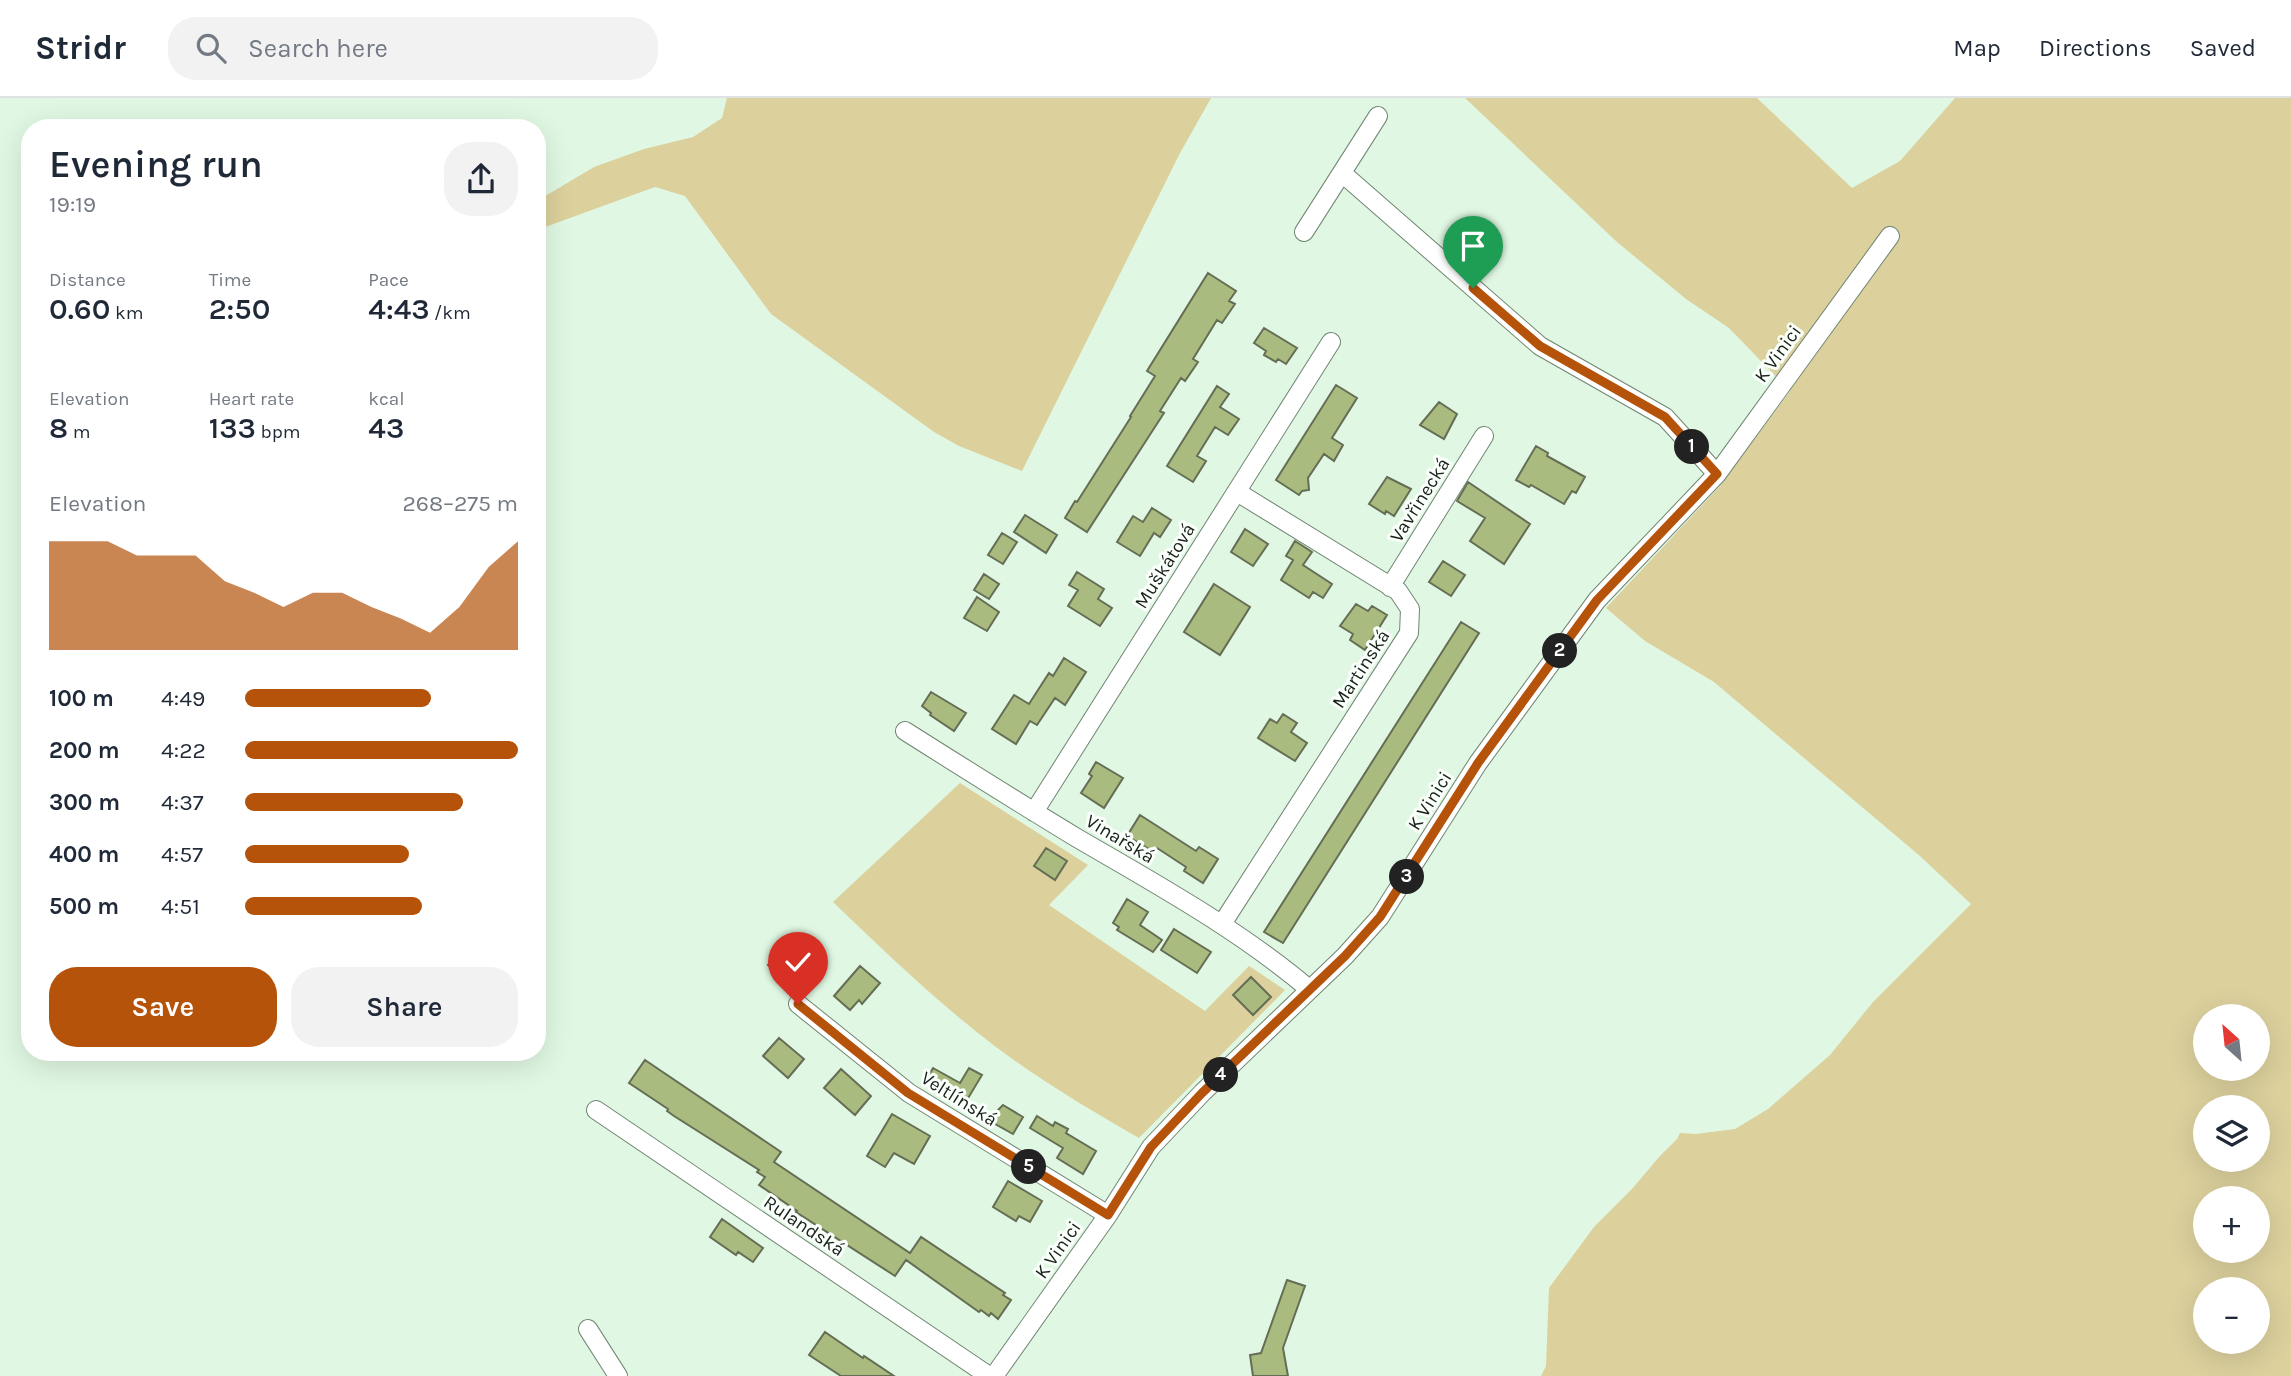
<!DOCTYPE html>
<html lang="en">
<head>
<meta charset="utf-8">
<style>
  :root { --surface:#fff; --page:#f2f2f3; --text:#1f2937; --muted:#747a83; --line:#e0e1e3; --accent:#b45309 }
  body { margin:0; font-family:Karla,sans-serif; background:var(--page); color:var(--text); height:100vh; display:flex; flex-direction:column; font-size:26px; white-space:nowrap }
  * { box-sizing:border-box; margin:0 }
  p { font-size:23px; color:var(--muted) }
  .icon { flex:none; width:38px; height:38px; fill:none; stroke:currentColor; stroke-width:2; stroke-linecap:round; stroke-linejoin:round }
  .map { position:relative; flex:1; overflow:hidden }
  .drawer { position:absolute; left:21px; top:21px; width:525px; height:942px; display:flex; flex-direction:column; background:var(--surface); border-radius:28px; box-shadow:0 7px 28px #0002 }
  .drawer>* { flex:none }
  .needle { width:46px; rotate:333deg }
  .buttons { position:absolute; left:2193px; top:906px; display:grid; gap:14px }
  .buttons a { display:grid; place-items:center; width:77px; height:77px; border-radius:50%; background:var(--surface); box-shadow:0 7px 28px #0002; font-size:35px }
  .pin { position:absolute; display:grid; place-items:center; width:60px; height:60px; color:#fff; margin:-72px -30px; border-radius:50% 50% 50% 0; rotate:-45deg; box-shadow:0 0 7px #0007 }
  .pin .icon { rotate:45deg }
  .km { position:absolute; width:35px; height:35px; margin:-18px; border-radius:50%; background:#222; color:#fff; font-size:19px; line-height:35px; text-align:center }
  .round { display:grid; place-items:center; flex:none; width:74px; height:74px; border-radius:28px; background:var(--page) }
  .summary { display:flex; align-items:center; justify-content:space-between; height:119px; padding:0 28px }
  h1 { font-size:38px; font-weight:600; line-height:52px }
  .metrics { display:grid; grid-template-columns:repeat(3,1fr); gap:10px; height:119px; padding:7px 28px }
  .metrics div { display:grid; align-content:center }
  .metrics b { font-size:30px; font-weight:600 }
  .metrics small { font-size:19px; font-weight:400 }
  .metrics p { font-size:19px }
  .chart { height:196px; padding:14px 28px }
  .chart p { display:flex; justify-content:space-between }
  .chart svg { width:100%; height:126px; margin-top:7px; fill:var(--accent); opacity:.7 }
  .button { display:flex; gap:14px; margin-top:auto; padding:14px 28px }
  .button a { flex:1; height:80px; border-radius:28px; background:var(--accent); color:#fff; font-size:28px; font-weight:600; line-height:80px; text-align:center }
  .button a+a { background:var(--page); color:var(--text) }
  ul { padding:0 28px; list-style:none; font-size:23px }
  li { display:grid; grid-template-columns:112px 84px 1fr; align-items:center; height:52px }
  li i { height:18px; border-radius:9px; background:var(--accent) }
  header { display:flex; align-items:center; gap:42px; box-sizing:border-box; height:98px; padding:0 35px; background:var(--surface); border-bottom:2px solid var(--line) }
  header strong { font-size:33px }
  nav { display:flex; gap:38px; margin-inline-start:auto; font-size:24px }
  .search { width:490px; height:63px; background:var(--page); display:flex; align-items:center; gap:18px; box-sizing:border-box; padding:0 24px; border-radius:28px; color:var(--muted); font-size:26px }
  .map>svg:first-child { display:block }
  .green { fill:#dcd09d; fill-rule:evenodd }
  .building { fill:#a9bb7e; stroke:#656d55; stroke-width:2 }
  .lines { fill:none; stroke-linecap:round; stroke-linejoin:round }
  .minor-casing { stroke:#708572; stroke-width:20 }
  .minor { stroke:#fff; stroke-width:18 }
  .route-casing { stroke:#fff; stroke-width:14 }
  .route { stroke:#b45309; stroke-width:9 }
  .labels { text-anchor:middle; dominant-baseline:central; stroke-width:6; stroke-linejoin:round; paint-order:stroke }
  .street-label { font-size:19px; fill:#182019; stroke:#fafffb }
</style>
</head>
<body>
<header>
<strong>Stridr</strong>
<div class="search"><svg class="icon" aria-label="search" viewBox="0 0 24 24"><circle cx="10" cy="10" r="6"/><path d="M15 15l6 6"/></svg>Search here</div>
<nav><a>Map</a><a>Directions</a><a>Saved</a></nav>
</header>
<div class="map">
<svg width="2291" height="1278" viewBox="0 0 2291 1278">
  <rect width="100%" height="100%" fill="#e0f8e3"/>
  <path class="green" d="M727,0H1211L1179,57L1022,373L959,348L934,334L771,216L685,98L655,89L537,132V103L594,69L644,51L693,39L722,20Z
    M1465,0H1757L1852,90L1900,63L1955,0H2291V1278H1541L1546,1268L1549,1190L1594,1129L1632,1091L1659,1059L1677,1041L1680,1035L1696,1036L1735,1031L1768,1011L1830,957L1873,904L1971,806L1920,758L1714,584L1645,543L1606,510L1720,388L1790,293L1729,230L1686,201L1617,144ZM2205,919H2258V971H2205ZM2205,1010H2258V1062H2205ZM2205,1101H2258V1153H2205ZM2205,1192H2258V1244H2205Z
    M960,685L1088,767L1049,807L1205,913L1249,868L1285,892L1139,1040C1090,1012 1041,983 996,949C938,905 885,854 833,804Z"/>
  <path class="building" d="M1208,175L1236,193L1229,203L1235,206L1222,225L1217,222L1193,261L1198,264L1185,283L1181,280L1160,313L1164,315L1087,434L1065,420L1075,403L1077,404L1131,319L1130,318L1155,278L1147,273Z
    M1264,230L1297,250L1286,266L1278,261L1276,264L1264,257L1266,253L1254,245Z
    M1336,287L1357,300L1332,340L1343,347L1334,363L1324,356L1308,380L1309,392L1302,393L1299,397L1276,382Z
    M1217,288L1229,296L1220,309L1239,321L1228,337L1215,329L1197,358L1206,363L1193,384L1167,368Z
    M1439,304L1457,316L1444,341L1420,327Z
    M1536,348L1548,355L1547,358L1585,379L1576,395L1572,393L1564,406L1531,387L1529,389L1516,382Z
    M1387,379L1411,391L1394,418L1386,413L1385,416L1369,406Z
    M1468,384L1530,426L1504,466L1470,443L1485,420L1457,403Z
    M1152,410L1171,422L1160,439L1154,435L1140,458L1117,444L1133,418L1143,424Z
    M1025,417L1057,437L1046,455L1014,434Z
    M1245,431L1268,446L1253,468L1231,454Z
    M1002,435L1017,444L1003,466L988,457Z
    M1295,443L1312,454L1303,467L1332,486L1323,500L1313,494L1309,500L1281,482L1293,462L1286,458Z
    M1443,463L1465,477L1451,498L1429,484Z
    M1077,474L1104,491L1098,501L1112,510L1100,528L1068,508L1078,492L1069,487Z
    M984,476L999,486L989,501L974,492Z
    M1214,486L1250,509L1220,557L1184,534Z
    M977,499L999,514L987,533L964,520Z
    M1356,506L1368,513L1372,508L1387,517L1365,552L1350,542L1353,536L1340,528Z
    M1461,524L1479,535L1283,845L1264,834Z
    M1064,560L1086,574L1065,607L1055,600L1037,627L1030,623L1016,646L992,631L1014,597L1029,606L1049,575L1053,578Z
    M931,594L966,615L954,633L930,617L931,615L922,608Z
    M1283,616L1297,625L1291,634L1307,645L1295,663L1258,640L1270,621L1277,625Z
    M1096,664L1123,680L1104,710L1081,695L1092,678L1089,676Z
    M1140,717L1196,753L1199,749L1218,761L1203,785L1184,773L1186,769L1157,750L1154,754L1127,738Z
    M1046,750L1067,763L1055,782L1034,768Z
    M1127,801L1148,814L1140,827L1162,842L1153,854L1117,832L1119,829L1113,825Z
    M1174,831L1211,854L1197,875L1161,852Z
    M798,839L824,861L808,879L795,867L783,880L768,867L781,853L784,856Z
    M860,868L880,885L862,906L859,902L850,912L834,898Z
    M1251,879L1271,899L1253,917L1233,897Z
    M779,940L804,961L788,980L763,958Z
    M645,962L781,1054L774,1064L910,1155L921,1139L1005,1195L1003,1197L1011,1202L998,1221L991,1215L989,1218L981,1212L979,1214L906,1162L895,1178L796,1114L797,1113L759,1087L765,1079L757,1074L759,1072L674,1018L667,1013L668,1011L629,985Z
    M933,970L960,985L969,970L982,977L964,1007L925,984Z
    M841,971L871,998L855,1017L824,990Z
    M1003,1007L1023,1019L1013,1036L988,1022Z
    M892,1016L930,1038L914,1066L894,1055L885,1069L867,1058Z
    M1037,1018L1053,1028L1055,1024L1068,1031L1066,1035L1096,1053L1083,1076L1057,1060L1063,1050L1030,1030Z
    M1008,1083L1042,1103L1030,1124L1019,1118L1016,1123L993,1109Z
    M722,1121L763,1150L753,1164L738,1154L736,1157L710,1139Z
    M1287,1182L1305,1188L1283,1250L1288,1278H1253L1250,1257L1261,1255Z
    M825,1234L863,1260L864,1258L894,1278H841L809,1257Z"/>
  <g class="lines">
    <defs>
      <path id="minor" d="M1342,75L1540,248L1665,319L1717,376
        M1304,134L1378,18
        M1390,489L1484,338
        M905,633C962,669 1019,705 1077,740C1156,786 1238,831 1309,891
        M1034,714L1331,244
        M1222,826L1409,535L1410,511L1398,493L1237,394
        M798,906L909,995L1108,1117
        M596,1012L989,1278
        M588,1231L618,1278
        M994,1278L1108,1117L1151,1049L1202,995L1345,858L1380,819L1478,665L1597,502L1717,376L1890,138"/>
    </defs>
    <use href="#minor" class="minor-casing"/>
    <use href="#minor" class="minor"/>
  </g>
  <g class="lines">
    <defs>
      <path id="route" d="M798,906L908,995L1108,1117L1151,1049L1202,995L1345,858L1380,819L1478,665L1597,502L1717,376L1665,319L1540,248L1473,190"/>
    </defs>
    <use href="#route" class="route-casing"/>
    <use href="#route" class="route"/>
  </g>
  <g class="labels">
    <g class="street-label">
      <text transform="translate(1778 256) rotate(-54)">K Vinici</text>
      <text transform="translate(1420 402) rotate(-58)">Vavřinecká</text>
      <text transform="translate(1165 468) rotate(-58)">Muškátová</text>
      <text transform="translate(1361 571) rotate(-57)">Martinská</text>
      <text transform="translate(1430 703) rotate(-58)">K Vinici</text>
      <text transform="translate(1120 741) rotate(31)">Vinařská</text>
      <text transform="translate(959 1001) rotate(32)">Veltlínská</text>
      <text transform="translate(804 1128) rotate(34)">Rulandská</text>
      <text transform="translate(1058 1152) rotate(-55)">K Vinici</text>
    </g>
  </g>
</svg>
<div class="buttons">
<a><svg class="needle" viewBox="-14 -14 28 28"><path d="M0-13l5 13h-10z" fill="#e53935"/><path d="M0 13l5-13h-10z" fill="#747a83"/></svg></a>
<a><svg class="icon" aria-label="layers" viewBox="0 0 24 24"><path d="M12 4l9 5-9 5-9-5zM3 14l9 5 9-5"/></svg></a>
<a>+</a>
<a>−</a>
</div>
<div class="pin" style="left:1473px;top:190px;background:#1e9e55"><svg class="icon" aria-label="arrive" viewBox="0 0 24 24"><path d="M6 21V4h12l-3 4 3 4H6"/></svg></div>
<div class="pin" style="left:798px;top:906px;background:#d93025"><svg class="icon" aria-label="check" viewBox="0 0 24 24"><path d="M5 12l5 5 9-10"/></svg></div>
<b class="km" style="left:1692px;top:349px">1</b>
<b class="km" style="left:1560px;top:553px">2</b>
<b class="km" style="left:1407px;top:779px">3</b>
<b class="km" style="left:1221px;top:977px">4</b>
<b class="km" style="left:1029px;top:1069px">5</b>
<section class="drawer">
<div class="summary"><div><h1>Evening run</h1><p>19:19</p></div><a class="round"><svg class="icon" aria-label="share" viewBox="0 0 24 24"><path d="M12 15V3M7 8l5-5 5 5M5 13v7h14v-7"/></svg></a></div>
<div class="metrics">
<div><p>Distance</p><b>0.60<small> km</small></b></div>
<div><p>Time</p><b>2:50</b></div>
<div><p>Pace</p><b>4:43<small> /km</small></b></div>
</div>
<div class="metrics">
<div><p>Elevation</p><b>8<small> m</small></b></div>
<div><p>Heart rate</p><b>133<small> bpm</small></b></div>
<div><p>kcal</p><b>43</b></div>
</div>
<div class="chart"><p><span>Elevation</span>268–275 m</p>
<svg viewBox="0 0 160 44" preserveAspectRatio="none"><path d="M0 44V6L10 6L20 6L30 11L40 11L50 11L60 20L70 24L80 29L90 24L100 24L110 29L120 33L130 38L140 29L150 15L160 6V44z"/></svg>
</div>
<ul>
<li><b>100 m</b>4:49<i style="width:68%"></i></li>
<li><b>200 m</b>4:22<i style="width:100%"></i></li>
<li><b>300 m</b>4:37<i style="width:80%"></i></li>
<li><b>400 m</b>4:57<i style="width:60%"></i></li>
<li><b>500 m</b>4:51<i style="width:65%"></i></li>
</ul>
<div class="button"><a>Save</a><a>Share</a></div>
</section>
</div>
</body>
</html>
